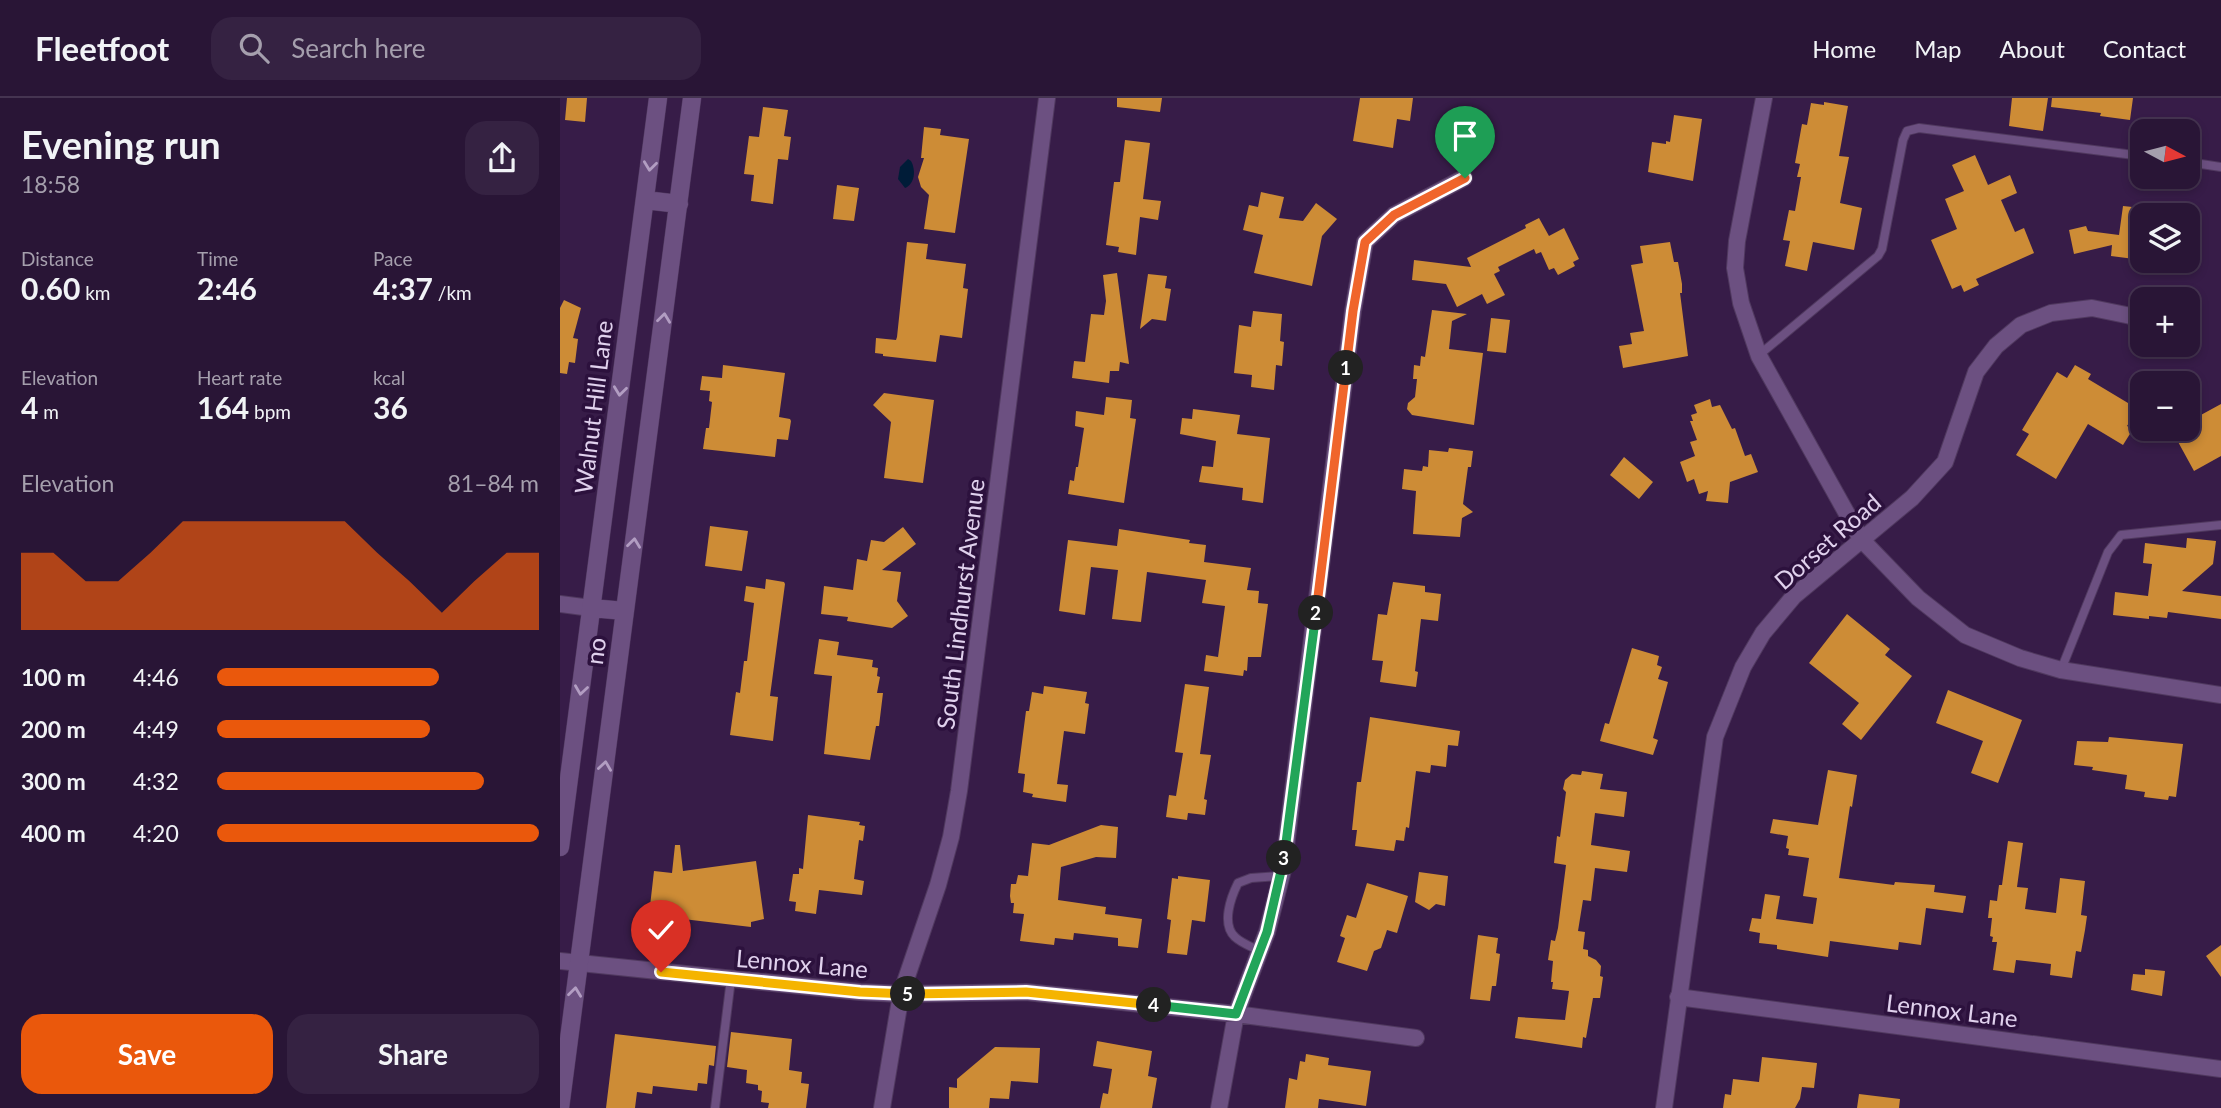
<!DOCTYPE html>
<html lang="en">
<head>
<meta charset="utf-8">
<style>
  :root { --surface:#291536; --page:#352242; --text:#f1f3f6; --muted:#a59fad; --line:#453451; --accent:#ea580c }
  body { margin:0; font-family:Lato,sans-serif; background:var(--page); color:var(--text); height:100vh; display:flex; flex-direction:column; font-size:26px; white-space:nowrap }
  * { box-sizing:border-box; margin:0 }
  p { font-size:23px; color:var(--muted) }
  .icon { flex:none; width:38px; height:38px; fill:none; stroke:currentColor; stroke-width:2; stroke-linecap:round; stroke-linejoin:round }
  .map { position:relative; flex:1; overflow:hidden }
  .sheet { display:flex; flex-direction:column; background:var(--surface); width:560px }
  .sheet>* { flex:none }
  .needle { width:46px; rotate:97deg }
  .controls { position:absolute; left:1570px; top:21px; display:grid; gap:14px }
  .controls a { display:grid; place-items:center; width:70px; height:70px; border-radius:14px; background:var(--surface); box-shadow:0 4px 10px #0003,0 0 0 2px var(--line); font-size:35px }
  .pin { position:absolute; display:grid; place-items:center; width:60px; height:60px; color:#fff; margin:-72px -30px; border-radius:50% 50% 50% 0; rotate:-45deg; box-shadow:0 0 7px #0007 }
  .pin .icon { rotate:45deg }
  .km { position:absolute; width:35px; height:35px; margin:-18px; border-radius:50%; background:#222; color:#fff; font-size:19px; line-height:35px; text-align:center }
  .round { display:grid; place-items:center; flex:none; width:74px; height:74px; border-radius:21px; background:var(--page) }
  .summary { display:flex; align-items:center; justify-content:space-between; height:119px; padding:0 21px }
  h1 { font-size:38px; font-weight:700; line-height:52px }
  .metrics { display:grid; grid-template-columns:repeat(3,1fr); gap:10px; height:119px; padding:7px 21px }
  .metrics div { display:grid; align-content:center }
  .metrics b { font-size:30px; font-weight:700 }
  .metrics small { font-size:19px; font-weight:400 }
  .metrics p { font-size:19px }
  .chart { height:196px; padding:14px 21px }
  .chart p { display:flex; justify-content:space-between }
  .chart svg { width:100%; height:126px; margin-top:7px; fill:var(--accent); opacity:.7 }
  .button { display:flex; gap:14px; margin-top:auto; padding:14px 21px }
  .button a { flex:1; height:80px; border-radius:21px; background:var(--accent); color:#fff; font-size:28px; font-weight:700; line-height:80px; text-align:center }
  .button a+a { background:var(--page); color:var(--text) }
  ul { padding:0 21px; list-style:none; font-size:23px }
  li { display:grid; grid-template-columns:112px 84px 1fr; align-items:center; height:52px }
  li i { height:18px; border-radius:9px; background:var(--accent) }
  header { display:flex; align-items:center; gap:42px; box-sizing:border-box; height:98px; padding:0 35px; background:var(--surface); border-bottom:2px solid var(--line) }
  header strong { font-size:33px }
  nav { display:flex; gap:38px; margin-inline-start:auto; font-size:24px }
  .search { width:490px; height:63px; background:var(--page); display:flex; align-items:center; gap:18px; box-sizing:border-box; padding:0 24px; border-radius:21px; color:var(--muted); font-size:26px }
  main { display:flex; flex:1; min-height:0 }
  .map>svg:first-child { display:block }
  .water { fill:#001c38 }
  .building { fill:#cd8c36 }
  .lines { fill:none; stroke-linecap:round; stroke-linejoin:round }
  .lane-casing { stroke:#50395f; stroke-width:10 }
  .street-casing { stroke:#50395f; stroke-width:18 }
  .secondary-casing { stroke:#50395f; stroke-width:19 }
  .lane { stroke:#6c5081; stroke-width:8 }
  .street { stroke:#6c5081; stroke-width:16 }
  .secondary { stroke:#6c5081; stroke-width:18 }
  .oneway { stroke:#b29dc2 }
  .split-1-casing { stroke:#fff; stroke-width:14 }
  .split-2-casing { stroke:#fff; stroke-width:14 }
  .split-3-casing { stroke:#fff; stroke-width:14 }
  .split-4-casing { stroke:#fff; stroke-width:14 }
  .split-5-casing { stroke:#fff; stroke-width:14 }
  .split-6-casing { stroke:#fff; stroke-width:14 }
  .split-1 { stroke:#f0652b; stroke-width:9 }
  .split-2 { stroke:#f0652b; stroke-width:9 }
  .split-3 { stroke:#22a559; stroke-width:9 }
  .split-4 { stroke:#22a559; stroke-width:9 }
  .split-5 { stroke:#f5b400; stroke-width:9 }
  .split-6 { stroke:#f5b400; stroke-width:9 }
  .labels { text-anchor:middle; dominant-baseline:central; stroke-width:7; stroke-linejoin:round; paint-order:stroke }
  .street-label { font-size:24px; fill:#e0d1ed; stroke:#2c113d }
</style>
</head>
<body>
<header>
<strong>Fleetfoot</strong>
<div class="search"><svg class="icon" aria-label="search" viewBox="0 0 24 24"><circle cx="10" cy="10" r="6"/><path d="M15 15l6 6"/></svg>Search here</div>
<nav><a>Home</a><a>Map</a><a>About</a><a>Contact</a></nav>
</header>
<main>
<section class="sheet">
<div class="summary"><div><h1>Evening run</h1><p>18:58</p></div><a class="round"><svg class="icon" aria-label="share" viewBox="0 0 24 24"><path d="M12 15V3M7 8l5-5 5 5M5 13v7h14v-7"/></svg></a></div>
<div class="metrics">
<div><p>Distance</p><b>0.60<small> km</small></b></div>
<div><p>Time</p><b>2:46</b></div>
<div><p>Pace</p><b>4:37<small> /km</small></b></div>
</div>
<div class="metrics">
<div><p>Elevation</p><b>4<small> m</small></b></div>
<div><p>Heart rate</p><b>164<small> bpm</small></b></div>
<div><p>kcal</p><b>36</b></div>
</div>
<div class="chart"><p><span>Elevation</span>81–84 m</p>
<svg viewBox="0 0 160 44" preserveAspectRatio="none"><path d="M0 44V17L10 17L20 27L30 27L40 17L50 6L60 6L70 6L80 6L90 6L100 6L110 17L120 27L130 38L140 27L150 17L160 17V44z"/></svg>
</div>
<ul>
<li><b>100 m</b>4:46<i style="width:69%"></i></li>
<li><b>200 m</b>4:49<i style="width:66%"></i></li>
<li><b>300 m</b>4:32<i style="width:83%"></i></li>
<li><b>400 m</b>4:20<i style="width:100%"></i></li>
</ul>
<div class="button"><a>Save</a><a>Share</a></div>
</section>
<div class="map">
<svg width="1661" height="1010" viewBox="0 0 1661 1010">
  <rect width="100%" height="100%" fill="#371c48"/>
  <path class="water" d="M348,61L351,63C356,72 355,86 345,90L338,81L340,69Z"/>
  <path class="building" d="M7,0H27L25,24L5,22Z
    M557,0H602L600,14L557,9Z
    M800,0H853L850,23L837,21L833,50L793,43Z
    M1452,0H1488L1483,33L1449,28Z
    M1492,0H1573L1570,22L1540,18L1541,15L1491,9Z
    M1264,4L1288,8L1279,58L1289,59L1280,105L1302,110L1294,152L1253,144L1247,173L1225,168L1230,143L1223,142L1229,112L1235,113L1241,79H1237L1240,66L1235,65L1242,26L1247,27L1251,5L1264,7Z
    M203,9L228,12L224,38L231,39L228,62L218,61L213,106L191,103L194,77L184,76L189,38L199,39Z
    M1114,17L1142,21L1133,83L1088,74L1092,44L1106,46V43L1110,44Z
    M364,29L381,31L380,37L409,41L395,135L364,131L369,97L361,89L358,79L364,60H361Z
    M565,42L590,45L583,101L601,103L598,122L580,119L576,157L558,154L559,149L546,147L554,84H560Z
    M1415,57L1428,87L1450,77L1457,95L1441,102L1455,134L1464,130L1474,155L1416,181L1419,187L1404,194L1401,187L1392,191L1371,142L1397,131L1385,101L1404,93L1392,67Z
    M277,87L299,90L294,123L273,121Z
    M701,94L724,99L719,120L743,123L756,105L777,121L762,138L752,188L694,175L703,137L683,132L689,107L698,109Z
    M1563,108L1582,110V162L1551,158L1552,147L1514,156L1509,132L1526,128L1528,133L1559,137Z
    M979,120L989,138L1004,130L1019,161L1013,164L1015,168L998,177L994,170L989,172L981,154L976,156L974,151L938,169L940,173L934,176L945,197L927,206L922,196L897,209L886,186L852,182L854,162L911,169L907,160L966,130L965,127Z
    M347,144L368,146L366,161L406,166L403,190L408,191L402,240L380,237L376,264L323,258V256L315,255L316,240L336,242L337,239Z
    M1110,144L1114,164H1118L1122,186V195H1120L1128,258L1063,270L1059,248L1072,246L1070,235L1084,233L1071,167L1083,165L1080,148Z
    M557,175L569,266L560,264L559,273H550L549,285L512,280L514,263L525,264L531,216L544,217L546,203L543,177Z
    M588,176L607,178L605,190L611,191L606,223L592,221L580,231Z
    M4,202L21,210L13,240L18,241L15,265L9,264L7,276L0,275V210Z
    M872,212L907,216L892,223L889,251L923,255L914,327L852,317L847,311L848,305L855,299L857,281H853L854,267L860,268L861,258L865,259Z
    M693,213L722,216L720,243L724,244L722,268L716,267L714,292L691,289L692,277L674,275L679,227L691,229Z
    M931,220L950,222L946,255L927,253Z
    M163,267L225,275L219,319L230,321L231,323L228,342L217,341L215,359L143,351L146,330H149L152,304L149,303L150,293L140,292L142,278L162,280Z
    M1515,267L1531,276L1528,281L1578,311L1567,328L1573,331L1563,347L1528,326L1496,381L1456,357L1469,336L1462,332L1497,274L1507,280Z
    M324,295L374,302L363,385L324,380L331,324L313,307Z
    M546,299L572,302L570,320L576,321L564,405L508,396L510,382L514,383L516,369H518L524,330L515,328L516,313L544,317Z
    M1150,301L1152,309L1160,307L1172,331L1175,330L1185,358L1191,356L1198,374L1170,384L1168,405L1146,403L1148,393L1139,396L1134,381L1127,384L1120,364L1135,358L1130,344L1137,342L1130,323H1133L1131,317L1137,315L1134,307Z
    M1661,306V358L1634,373L1611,331H1628V324Z
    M633,311L680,317L677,336L710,340L703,405L682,402L683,390L639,384L642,368L653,369L656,343L620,336L622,320L632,321Z
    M889,350L913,353L911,369H908L903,406L913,414L902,420L900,439L853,436L856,393L842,391L844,371L862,373L863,368L868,369L869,352L888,354Z
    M1064,359L1093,384L1079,401L1050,377Z
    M150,428L188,433L182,473L145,468Z
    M343,429L356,446L322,472L341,474L337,503L348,518L332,530L287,523L288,519L261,516L264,488L293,492L297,461L307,463L311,442L324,444Z
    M559,431L630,442L629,445L646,447L644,464L691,470L687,492L699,493L698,505L708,506L701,559H688L687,573L684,572L683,578L644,573L646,557L658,559L665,508L642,505L646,482L587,474L581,524L552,521L558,472L531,469L525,517L499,513L508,442L557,448Z
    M1627,440L1656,443L1653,466L1622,493L1661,498V521L1608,514L1607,520L1589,518V521L1553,517L1555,494L1588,498L1592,466L1583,465L1585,445L1626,450Z
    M206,481L224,484L225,486L210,598L218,599L213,643L170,637L176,594L180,595L184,563H187L194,505L184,503L186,488L205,491Z
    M833,484L865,488V494L881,496L878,523L861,521L855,573L858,574L856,589L820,584L823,563L812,562L818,516L827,517Z
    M1287,516L1330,551L1325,557L1352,578L1301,642L1282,626L1299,605L1249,565Z
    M259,541L279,544L277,557L313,562L312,569L318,570L317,578L320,579L317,595H323L319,628H316L310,662L264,656L272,578L254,576Z
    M1072,550L1099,558L1097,567L1102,569L1098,581L1108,584L1093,640L1098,642L1093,657L1040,643L1045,625L1049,626Z
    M625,586L649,589L640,656L651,657L644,701L647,702L645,717L628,715L627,722L606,719L609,697L616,698L623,655L615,654Z
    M484,588L527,594L525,605L529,606L525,636L504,633L497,686L508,687L506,704L472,699L473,696L463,694L465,676L458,675L466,613H469L472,594L483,596Z
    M1388,592L1462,622L1438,685L1411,675L1423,643L1376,625Z
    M810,619L900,633L898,648L888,647L886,669L871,667L870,675L856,673L849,730L846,729L844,743L836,742L834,753L795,748L797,732H792L797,684H801Z
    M1549,639L1623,646L1616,699L1609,698L1608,702L1584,699L1585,694L1565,691L1567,677L1532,672L1533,669L1514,667L1517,643L1548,644Z
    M1268,672L1297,677L1292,709L1290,708L1279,780L1334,787L1335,784L1375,787L1374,794L1406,798L1403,815L1366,810L1361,847L1339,844L1338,852L1270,843L1268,859L1217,851V847L1199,845L1200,835L1189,833L1192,820L1201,821L1205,796L1220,798L1216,821L1253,826L1257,800L1243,798L1249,760L1228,757L1229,751L1226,750L1228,738L1210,735L1213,721L1258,727Z
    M1022,673L1043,676L1040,691L1067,694L1064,719L1035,715L1031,747L1070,753L1067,774L1035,770L1031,803L1023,802L1018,833L1025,834L1023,851L1028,852V858L1036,862L1041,868L1040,878L1043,879L1040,900H1033L1026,940L1023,939L1022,950L955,940L958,919L1005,922L1009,893L992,891L993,884H991L993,863L988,862L991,842L995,843L998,830L1006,767L994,765L997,738L1000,739L1006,694L1003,691L1005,682L1012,676L1021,677Z
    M248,717L300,724L299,727L305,728L303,743L299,742L294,781L304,783L302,797L259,792L256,816L235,813L236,804L229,803L233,776H239V770L243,771Z
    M541,727L558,729L556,760L536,759L501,769L498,802L546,809L545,816L582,821L578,850L558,848V840L514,835L513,842L495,840L494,847L460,843L464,816L453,815L454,805H451L450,798L451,786H456L458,777L468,778L472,745L489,747Z
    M1448,743L1463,745L1457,789L1468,790L1465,811L1496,815L1500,780L1525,783L1521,817L1527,818L1525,832L1521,854L1516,853L1512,880L1490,877L1491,866L1456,862L1454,875L1433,872L1437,844H1432L1433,839L1430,838L1432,820H1428L1430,802L1437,803L1439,787H1442Z
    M115,747H120L123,773L196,763L204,821L191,824V829L89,817L94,773L112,775Z
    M859,774L888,778L885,808L876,806L869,812L855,804Z
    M618,778L650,782L645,824L632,822L627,857L607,855L611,822L607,821L612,780L618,781Z
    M807,785L848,798L837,835L827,832L821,850L814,853L807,873L777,864L785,840L780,838L787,817L796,820Z
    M918,837L938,840L936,855L940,856L936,888H932L930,903L910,901Z
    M1661,847V879L1646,858Z
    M1585,871L1605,873L1602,898L1571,892L1573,876L1585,877Z
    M171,934L232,941L229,972L242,974L241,985L249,986L246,1010H208L209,1005L201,1004L202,993L198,992V987L186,985L187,972L167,969Z
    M55,936L156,948L154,968L149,967L147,986L138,985L137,993L93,988L92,996L77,994L75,1010H46Z
    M537,943L592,953L588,978L597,980L592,1010H540L543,995L548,996L552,971L533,968Z
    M435,949L480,950L478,985L451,983L449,1001L430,1000L429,1010H389V989L397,990V981Z
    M746,956L769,960L768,967L811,973L806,1008L759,1001L758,1010H725L729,980L737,982L740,963L745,964Z
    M1202,959L1257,965L1254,990L1242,989L1240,1001L1235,1010H1163L1165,996L1171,997L1173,981L1199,984Z
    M1299,996L1340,1001L1339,1010H1297Z"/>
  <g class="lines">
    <defs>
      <path id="lane" d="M1628,64L1661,69
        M1199,257L1318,158L1322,151L1343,42L1347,33L1359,30L1582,58
        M1501,572L1548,454L1561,437L1661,427
        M700,853C692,849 681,845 675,839C661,826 671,799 678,785L691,780L721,778
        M155,1010L171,881"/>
      <path id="street" d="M1204,0L1177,143L1175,170L1181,205L1199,258L1301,441L1358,500L1405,537L1460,560L1501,572L1661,597
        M0,506L31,510
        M0,863L300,894L341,896L466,894L676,916L856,940
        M1118,899L1661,971
        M322,1010L341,896L378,787L391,739L399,693L487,0
        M659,1010L676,916L707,834L723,772L793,213L805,144L834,117L904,80
        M1104,1010L1155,639L1183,569L1203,535L1234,498L1352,400L1385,364L1416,274L1436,248L1461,227L1491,215L1532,210L1571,218L1582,226"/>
      <path id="secondary" d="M85,102L119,106
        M31,510L65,513
        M0,749L98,0
        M0,1010L132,0"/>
    </defs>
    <use href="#lane" class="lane-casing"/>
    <use href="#street" class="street-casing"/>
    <use href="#secondary" class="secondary-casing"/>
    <use href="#lane" class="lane"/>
    <use href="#street" class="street"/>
    <use href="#secondary" class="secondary"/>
  </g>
  <defs><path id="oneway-chevron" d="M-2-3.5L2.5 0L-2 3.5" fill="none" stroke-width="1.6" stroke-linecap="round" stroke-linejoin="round" transform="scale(1.75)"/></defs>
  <g class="oneway">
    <use href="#oneway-chevron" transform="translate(90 68) rotate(97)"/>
    <use href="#oneway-chevron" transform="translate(104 220) rotate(-83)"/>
    <use href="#oneway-chevron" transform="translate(60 293) rotate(97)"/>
    <use href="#oneway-chevron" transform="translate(74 445) rotate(-83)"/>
    <use href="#oneway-chevron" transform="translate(21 592) rotate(98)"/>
    <use href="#oneway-chevron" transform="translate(45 668) rotate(-82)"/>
    <use href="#oneway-chevron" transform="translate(15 894) rotate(-83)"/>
  </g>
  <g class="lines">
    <defs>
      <path id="split-1" d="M786,270L793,213L805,144L834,117L905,80"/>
      <path id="split-2" d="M756,515L786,270"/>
      <path id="split-3" d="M724,760L756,515"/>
      <path id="split-4" d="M594,907L676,916L707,834L724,760"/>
      <path id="split-5" d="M348,896L466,894L594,907"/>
      <path id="split-6" d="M101,874L300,894L348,896"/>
    </defs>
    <use href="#split-1" class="split-1-casing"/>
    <use href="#split-2" class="split-2-casing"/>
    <use href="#split-3" class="split-3-casing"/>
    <use href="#split-4" class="split-4-casing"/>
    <use href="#split-5" class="split-5-casing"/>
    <use href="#split-6" class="split-6-casing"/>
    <use href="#split-1" class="split-1"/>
    <use href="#split-2" class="split-2"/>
    <use href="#split-3" class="split-3"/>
    <use href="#split-4" class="split-4"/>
    <use href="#split-5" class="split-5"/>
    <use href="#split-6" class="split-6"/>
  </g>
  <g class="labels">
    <g class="street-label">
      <text transform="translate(33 309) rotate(-83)">Walnut Hill Lane</text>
      <text transform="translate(1267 443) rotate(-41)">Dorset Road</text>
      <text transform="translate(400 506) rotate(-83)">South Lindhurst Avenue</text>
      <text transform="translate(35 553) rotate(-83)">no</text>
      <text transform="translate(242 865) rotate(5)">Lennox Lane</text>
      <text transform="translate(1392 912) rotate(7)">Lennox Lane</text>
    </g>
  </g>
</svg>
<div class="controls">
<a><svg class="needle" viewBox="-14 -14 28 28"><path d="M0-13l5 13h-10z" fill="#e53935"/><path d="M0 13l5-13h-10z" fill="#a59fad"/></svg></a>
<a><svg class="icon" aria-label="layers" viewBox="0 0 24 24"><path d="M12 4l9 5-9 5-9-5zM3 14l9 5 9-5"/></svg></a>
<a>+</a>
<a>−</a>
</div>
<div class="pin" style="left:905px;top:80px;background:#1e9e55"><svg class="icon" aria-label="arrive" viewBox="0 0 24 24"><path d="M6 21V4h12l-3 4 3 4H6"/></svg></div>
<div class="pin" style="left:101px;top:874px;background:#d93025"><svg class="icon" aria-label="check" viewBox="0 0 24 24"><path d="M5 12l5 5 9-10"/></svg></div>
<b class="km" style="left:786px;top:270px">1</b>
<b class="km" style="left:756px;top:515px">2</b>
<b class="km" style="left:724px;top:760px">3</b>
<b class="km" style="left:594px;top:907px">4</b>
<b class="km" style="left:348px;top:896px">5</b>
</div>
</main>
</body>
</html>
